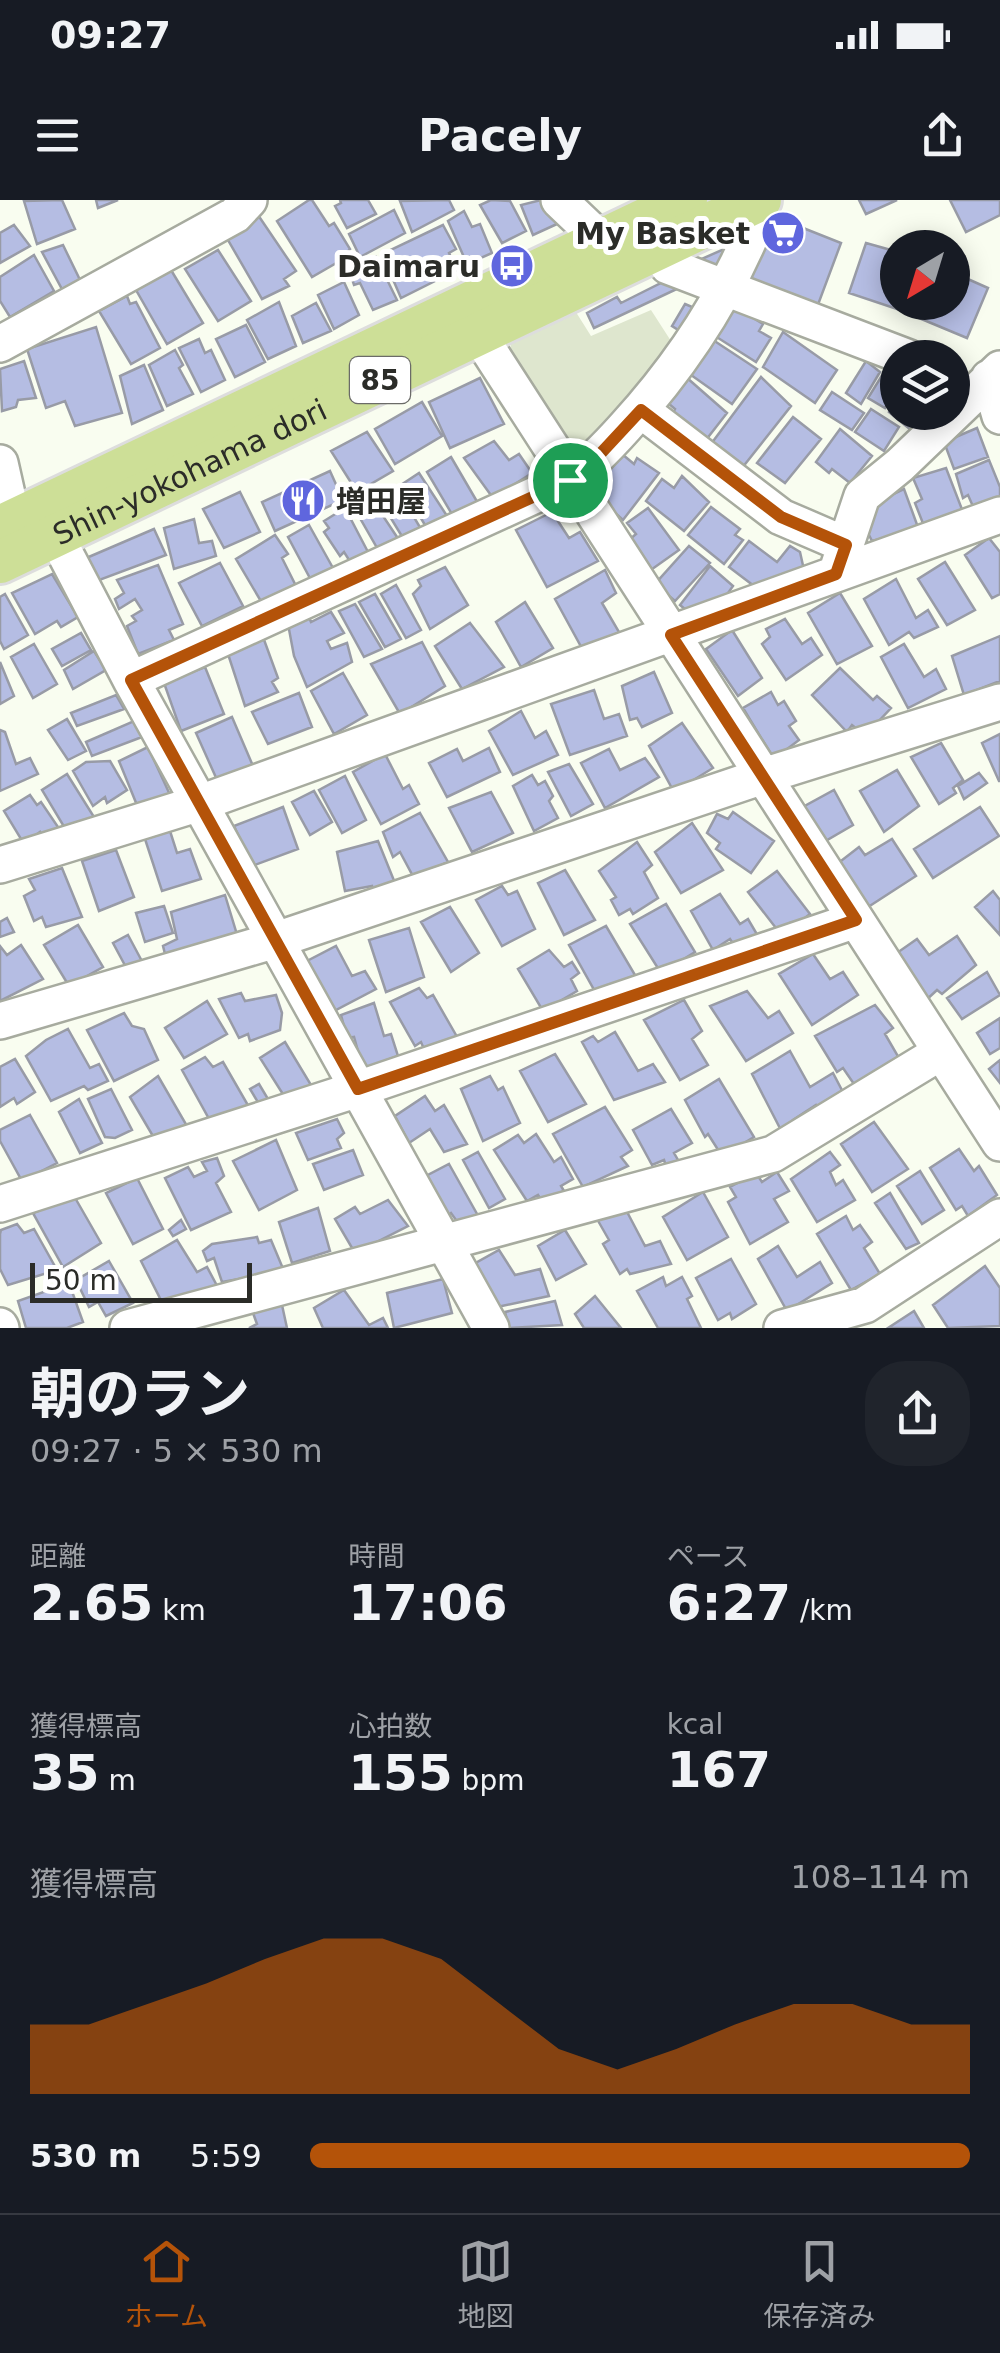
<!DOCTYPE html>
<html lang="ja">
<head>
<meta charset="utf-8">
<style>
  :root { --surface:#171b24; --page:#20242c; --text:#f1f3f6; --muted:#9ea1a6; --line:#363941; --accent:#b45309 }
  body { margin:0; font-family:"DejaVu Sans","Noto Sans JP",sans-serif; background:var(--page); color:var(--text); height:100vh; display:flex; flex-direction:column; font-size:38px; white-space:nowrap }
  * { box-sizing:border-box; margin:0 }
  p { font-size:32px; color:var(--muted) }
  .icon { flex:none; width:55px; height:55px; fill:none; stroke:currentColor; stroke-width:2; stroke-linecap:round; stroke-linejoin:round }
  .map { position:relative; height:1128px; overflow:hidden }
  .details { display:flex; flex-direction:column; background:var(--surface); flex:1 }
  .details>* { flex:none }
  .needle { width:65px; rotate:218deg }
  .tools { position:absolute; left:880px; top:30px; display:grid; gap:20px }
  .tools a { display:grid; place-items:center; width:90px; height:90px; border-radius:50%; background:var(--surface); box-shadow:0 5px 25px #0003; font-size:50px }
  .scale { position:absolute; left:30px; bottom:25px; width:222px; box-sizing:border-box; padding-left:10px; border:5px solid #2b2c28; border-top:0; font-size:28px; line-height:35px; white-space:nowrap; color:#2b2c28; -webkit-text-stroke:8px #fff; paint-order:stroke }
  .pin { position:absolute; display:grid; place-items:center; width:85px; height:85px; color:#fff; margin:-42px; border:5px solid #fff; border-radius:50%; box-shadow:0 2px 10px #0007 }
  .round { display:grid; place-items:center; flex:none; width:105px; height:105px; border-radius:40px; background:var(--page) }
  .overview { display:flex; align-items:center; justify-content:space-between; height:170px; padding:0 30px }
  h1 { font-size:55px; font-weight:700; line-height:75px }
  .figures { display:grid; grid-template-columns:repeat(3,1fr); gap:15px; height:170px; padding:10px 30px }
  .figures div { display:grid; align-content:center }
  .figures b { font-size:50px; font-weight:700 }
  .figures small { font-size:28px; font-weight:400 }
  .figures p { font-size:28px }
  .chart { height:280px; padding:20px 30px }
  .chart p { display:flex; justify-content:space-between }
  .chart svg { width:100%; height:180px; margin-top:10px; fill:var(--accent); opacity:.7 }
  ul { padding:0 30px; list-style:none; font-size:32px }
  li { display:grid; grid-template-columns:160px 120px 1fr; align-items:center; height:75px }
  li i { height:25px; border-radius:12px; background:var(--accent) }
  .status { display:flex; justify-content:space-between; align-items:center; height:70px; padding:0 50px; background:var(--surface); direction:ltr }
  .status svg { height:28px; fill:currentColor }
  header { display:flex; justify-content:space-between; align-items:center; height:130px; padding:0 30px; background:var(--surface); font-size:45px; font-weight:700 }
  .dock { display:flex; justify-content:space-around; align-items:center; height:140px; border-top:2px solid var(--line); background:var(--surface); font-size:28px; color:var(--muted) }
  .dock a { display:grid; justify-items:center; gap:5px }
  .dock .current { color:var(--accent) }
  .map>svg:first-child { display:block }
  .green { fill:#dee6ce }
  .building { fill:#b5bde3; stroke:#989ba6; stroke-width:2.5 }
  .lines { fill:none; stroke-linecap:round; stroke-linejoin:round }
  .minor-casing { stroke:#a7ab9f; stroke-width:40 }
  .major-casing { stroke:#ddd; stroke-width:48 }
  .minor { stroke:#fff; stroke-width:35 }
  .major { stroke:#cddf97; stroke-width:42 }
  .route-casing { stroke:#fff; stroke-width:20 }
  .route { stroke:#b45309; stroke-width:12 }
  .labels { text-anchor:middle; dominant-baseline:central; stroke-width:10; stroke-linejoin:round; paint-order:stroke }
  .shield { fill:#fff; stroke:#6b6b68; stroke-width:2.5 }
  .shield-label { font-size:28px; font-weight:bold; fill:#2b2c28 }
  .poi-label { font-size:30px; font-weight:bold; fill:#2b2c28; stroke:#fff; text-anchor:end }
  .street-label { font-size:30px; fill:#2b2c28; stroke:#fff }
</style>
</head>
<body>
<div class="status"><b>09:27</b><svg viewBox="0 0 49 12"><path d="M0 12V9h3v3zM5 12V6h3v6zM10 12V3h3v9zM15 12V0h3v12zM26 1h20v11H26zM47 4h2v5h-2z"/></svg></div>
<header><svg class="icon" aria-label="menu" viewBox="0 0 24 24"><path d="M4 6h16M4 12h16M4 18h16"/></svg>Pacely<svg class="icon" aria-label="share" viewBox="0 0 24 24"><path d="M12 15V3M7 8l5-5 5 5M5 13v7h14v-7"/></svg></header>
<div class="map">
<svg width="1000" height="1128" viewBox="0 0 1000 1128">
  <rect width="100%" height="100%" fill="#f9fdf0"/>
  <path class="green" d="M574,109L591,136L651,110L671,141L670,161L571,260C556,237 491,159 516,136C527,126 560,116 574,109Z"/>
  <path class="building" d="M62,0L75,29L37,44L24,1Z
    M96,0H118L98,8Z
    M309,0H312L329,26L334,23L350,49L338,62L312,77L277,21Z
    M340,0H368L376,14L347,28L335,6L341,3Z
    M449,0L454,10L412,32L400,1Z
    M491,0L510,1L526,31L502,43L480,5Z
    M541,0L551,8L557,24L533,35L521,5Z
    M859,0H897L866,14Z
    M950,0H1000V15L966,32Z
    M394,10L405,33L360,57L349,34Z
    M464,11L472,27L480,24L492,53L467,64L448,21Z
    M258,15L296,71L284,79L289,86L262,99L228,40Z
    M788,22L841,43L816,110L745,86L763,34Z
    M14,25L30,46L0,63V33Z
    M443,25L456,49L449,53L457,70L401,98L382,54Z
    M866,43L898,52L897,109L849,93Z
    M63,45L81,82L63,91L42,52Z
    M724,49L733,52L724,81L686,66Z
    M218,50L251,101L218,121L185,69Z
    M34,55L54,91L10,117L0,101V77Z
    M376,57L397,100L373,110L360,83L354,85L349,70Z
    M171,70L203,123L167,144L136,90Z
    M952,72L988,88L967,138L919,118L926,102H952Z
    M669,79L681,87L594,128L587,113L617,97L621,103Z
    M344,82L359,115L334,129L318,95Z
    M127,96L130,104L136,102L160,148L131,164L99,111Z
    M279,102L296,146L268,159L247,120Z
    M316,103L331,131L303,143L292,116Z
    M685,104L697,109L683,133L672,126Z
    M735,107L763,124L759,131L771,138L756,162L715,136Z
    M246,125L265,162L235,177L216,139Z
    M96,127L122,213L75,226L65,201L46,208L27,149Z
    M783,132L837,170L815,203L763,167Z
    M199,139L205,153L211,150L225,180L201,192L179,148Z
    M713,140L757,169L732,204L691,175Z
    M175,150L183,165L179,168L193,194L167,206L149,165Z
    M24,161L36,198L18,200L16,207L2,211L0,169Z
    M866,161L880,172L861,204L846,193Z
    M144,165L163,210L132,224L120,176Z
    M886,169L898,175V189L885,208L868,198Z
    M686,177L727,213L702,245L668,221L675,209L668,203Z
    M761,177L791,206L742,268L711,244Z
    M480,178L504,224L450,248L429,202Z
    M832,192L864,213L852,230L820,210Z
    M898,199V212H927L911,230L889,212Z
    M422,202L442,236L395,264L375,229Z
    M871,209L899,227L884,251L855,232Z
    M793,217L821,239L785,283L757,263Z
    M977,228L988,257L954,269L944,242Z
    M840,229L872,256L850,283L832,269L829,273L816,262Z
    M367,232L393,271L357,292L331,251Z
    M494,241L509,260L519,254L532,273L493,298L464,258Z
    M622,254L634,264L637,258L659,273L623,320L593,293Z
    M451,257L479,305L456,321L427,272Z
    M989,260L1000,287V300L975,311L968,295L963,298L956,274Z
    M946,268L963,312L924,326L915,303L922,299L913,278Z
    M330,271L343,300L275,331L262,302Z
    M419,273L449,319L428,330L401,285Z
    M682,276L709,302L684,331L646,301L662,279L674,288Z
    M396,287L421,329L403,338L378,297Z
    M904,289L919,330L872,341L867,331L874,303Z
    M240,292L260,332L224,348L203,309Z
    M369,295L399,340L380,353L353,306Z
    M711,307L740,329L735,335L743,340L724,364L688,335Z
    M345,308L368,352L351,363L344,352L340,356L324,332L329,328L324,321Z
    M648,308L679,350L648,372L629,340L636,334L627,323Z
    M552,312L569,338L580,332L598,361L547,387L516,330Z
    M194,319L199,343L212,341L216,356L174,369L164,328Z
    M309,325L333,368L312,382L288,337Z
    M154,329L166,355L94,382L84,359Z
    M275,335L288,354L282,358L296,386L262,403L236,359Z
    M989,338L1000,352V394L992,398L965,355Z
    M749,341L777,362L790,346L800,352L804,370L758,389L729,367Z
    M689,346L710,363L675,401L655,384Z
    M945,362L975,410L947,425L918,379Z
    M220,363L243,406L202,426L179,383Z
    M158,365L183,424L169,430L174,440L138,454L127,426L136,421L132,416L142,410L135,399L119,409L115,399L124,393L117,380Z
    M710,366L733,386L719,406L691,414L680,405Z
    M445,367L468,405L430,429L413,394L421,386L418,380Z
    M605,370L616,393L602,403L619,432L584,452L555,399Z
    M52,374L78,417L61,427L57,421L35,434L12,393Z
    M896,379L916,418L928,410L938,427L914,438L909,432L889,445L864,399Z
    M396,385L421,430L406,438L381,394Z
    M840,393L872,446L837,464L808,413Z
    M5,394L28,435L4,449L0,441V397Z
    M375,394L401,439L385,447L359,402Z
    M525,402L553,448L521,467L496,422Z
    M355,404L382,449L364,457L339,411Z
    M331,412L344,433L327,441L331,449L347,443L352,462L307,487L294,456L288,424L308,415L311,422Z
    M785,419L802,444L811,438L822,455L786,480L762,444L770,437L766,429Z
    M470,423L504,467L462,489L435,446Z
    M732,430L762,478L738,496L706,449Z
    M81,433L91,450L62,466L52,449Z
    M1000,436V481L964,495L952,456Z
    M263,437L278,478L272,482L278,492L245,506L227,451Z
    M422,442L445,486L400,514L371,464Z
    M34,444L57,484L33,498L11,457Z
    M904,444L924,477L936,469L946,489L908,508L881,457Z
    M94,451L106,470L73,489L64,470Z
    M0,462L14,496L0,504Z
    M205,467L224,514L181,531L164,483Z
    M840,468L873,500L877,496L891,508L875,525L857,529L852,525L847,532L812,495Z
    M654,472L672,513L642,527L637,518L630,520L622,486Z
    M343,473L367,515L334,534L311,491Z
    M594,490L604,519L619,514L627,536L570,555L551,504Z
    M771,492L778,505L784,501L796,521L789,526L799,540L774,559L743,508Z
    M299,493L312,527L268,544L252,512Z
    M116,495L124,509L77,526L71,513Z
    M521,511L535,538L546,531L558,555L513,575L489,531Z
    M232,517L253,566L218,582L196,533Z
    M67,519L86,551L68,560L48,530Z
    M134,521L142,537L92,556L86,542Z
    M682,523L713,568L674,592L649,546Z
    M0,530L5,532L16,564L30,558L38,574L0,591Z
    M1000,534V581H999L982,543Z
    M941,543L963,580L953,588L956,593L939,604L911,557Z
    M148,547L171,597L139,610L119,561Z
    M489,548L500,572L447,597L429,563L457,549L463,561Z
    M609,549L620,570L645,558L659,577L605,608L581,563Z
    M385,554L403,589L409,585L419,604L381,624L353,572Z
    M110,561L127,590L107,603L105,597L93,606L73,571L86,562Z
    M569,564L593,604L571,616L548,572Z
    M897,570L919,606L884,632L860,591Z
    M979,573L987,583L964,599L958,586Z
    M67,574L99,625L69,635L42,590Z
    M532,575L538,585L545,581L553,596L549,601L558,618L534,631L513,586Z
    M345,576L366,620L342,633L319,590Z
    M834,590L853,625L822,643L801,608Z
    M314,591L332,622L310,635L292,602Z
    M491,592L513,633L472,652L449,608Z
    M30,595L37,605L41,602L60,630L43,638L40,632L24,644L4,611Z
    M283,607L298,649L252,666L234,626Z
    M980,607L999,636L933,678L914,649Z
    M733,612L774,641L751,673L716,649L720,643L707,633L717,614L728,619Z
    M420,613L448,662L414,678L400,652L393,657L383,632Z
    M692,623L723,670L681,693L655,652Z
    M170,631L177,653L190,649L201,679L162,691L145,639Z
    M892,639L916,676L865,709L837,664L859,647L865,655Z
    M378,641L395,683L373,692L372,686L345,691L337,652Z
    M637,642L652,665L644,672L658,698L633,714L630,709L619,715L611,700L616,697L599,671Z
    M116,650L134,697L99,711L82,661Z
    M62,668L82,717L46,727L42,717L34,721L24,696L35,690L29,679Z
    M565,670L595,720L564,735L538,683Z
    M777,671L810,714L793,727L790,723L779,732L748,692Z
    M502,686L508,695L517,691L535,729L502,746L476,700Z
    M993,691L1000,700V735L975,707Z
    M720,694L740,724L748,719L758,736L736,748L730,739L713,750L691,711Z
    M225,695L238,738L166,758L163,746L177,739L171,712Z
    M666,704L695,752L661,773L630,724Z
    M164,706L173,733L145,742L136,713Z
    M450,707L479,753L451,772L421,722Z
    M7,718L14,732L0,737V722Z
    M78,725L103,767L69,786L44,745Z
    M606,726L635,775L597,795L569,745Z
    M409,728L424,777L386,792L369,740Z
    M128,735L144,765L128,771L113,743Z
    M957,736L976,765L942,794L937,790L923,803L894,755L917,739L929,755Z
    M21,745L43,779L0,801V746L7,755Z
    M336,746L352,776L365,771L376,789L334,811L307,761Z
    M549,750L564,767L572,762L579,773L571,779L577,791L543,811L518,769Z
    M813,754L830,779L843,772L858,795L812,825L779,774Z
    M987,772L1000,795L962,819L947,798Z
    M419,788L427,798L433,795L456,835V846L427,856L421,842L415,846L390,802Z
    M747,791L768,818L779,811L793,833L746,861L710,806Z
    M241,793L245,801L276,795L282,813L280,830L250,841L248,834L239,838L219,799Z
    M684,800L702,831L692,839L708,865L680,880L644,820Z
    M207,801L227,834L184,858L165,828Z
    M374,803L384,836L391,834L398,856L363,869L354,837L347,838L341,815Z
    M875,805L893,828L885,834L899,858L856,887L843,868L837,872L815,836Z
    M124,813L132,826L144,829L158,860L114,881L87,830Z
    M1000,818V848L990,854L977,833Z
    M68,829L90,868L99,864L108,881L88,890L84,886L51,901L26,856L46,840Z
    M615,832L638,871L653,864L665,882L614,900L582,842L593,836L598,842Z
    M285,842L311,885L286,899L260,858Z
    M790,851L810,887L833,873L845,896L820,910L816,905L793,920L797,929L784,936L752,874Z
    M555,854L586,904L548,922L520,871Z
    M205,857L213,867L223,862L249,907L213,926L182,870Z
    M15,859L35,892L17,904L14,898L0,907V867Z
    M1000,860V883L989,869Z
    M158,876L187,926L157,943L130,897Z
    M490,876L498,890L503,887L520,923L483,941L461,889Z
    M719,879L754,937L722,956L708,934L705,937L685,900Z
    M259,884L268,899L259,904L250,889Z
    M111,889L132,930L115,938L105,937L88,899Z
    M425,896L435,911L444,905L467,944L444,952L430,929L409,943L395,916Z
    M79,899L102,943L80,953L59,912Z
    M605,907L632,950L621,957L628,966L583,987L553,934Z
    M671,909L692,943L674,953L678,960L666,966L664,960L652,965L633,930Z
    M30,915L57,963L22,981L0,941V930Z
    M337,919L344,933L337,939L341,948L308,960L296,933Z
    M874,922L908,969L872,992L841,944Z
    M536,934L554,962L561,957L573,979L561,986L564,991L542,1001L538,995L527,1001L494,950L518,935L524,943Z
    M276,940L297,990L259,1010L233,961Z
    M959,949L974,971L979,966L997,995L968,1016L962,1006L956,1010L930,968Z
    M353,950L363,975L324,990L313,964Z
    M478,952L505,999L489,1008L463,960Z
    M830,952L840,965L830,972L836,985L843,980L855,1000L817,1022L791,979Z
    M217,958L224,976L216,983L231,1012L191,1030L165,978L188,967L194,977L207,971L202,962Z
    M449,964L481,1021L461,1027L451,1013L446,1017L424,977Z
    M920,971L944,1010L922,1024L897,986Z
    M777,972L789,991L774,999L788,1022L750,1044L728,1002L736,997L730,987L756,973L762,982Z
    M137,978L163,1029L133,1044L106,993Z
    M703,992L728,1037L687,1060L663,1017Z
    M890,993L919,1043L906,1049L875,1003Z
    M74,996L101,1043L63,1067L33,1013Z
    M388,1000L408,1026L355,1053L335,1019L355,1007L360,1014Z
    M318,1008L330,1051L292,1063L279,1022Z
    M625,1008L645,1046L660,1041L671,1064L630,1074L627,1069L620,1074L603,1044L609,1040L597,1019Z
    M846,1016L853,1030L860,1025L872,1042L864,1048L880,1074L851,1090L817,1034Z
    M181,1020L186,1029L173,1036L169,1030Z
    M17,1024L24,1033L34,1029L57,1070L8,1085L0,1069V1034L1,1030Z
    M565,1030L586,1064L556,1080L538,1046Z
    M257,1037L259,1043L271,1040L284,1071L222,1082L214,1058L207,1061L203,1051L212,1044Z
    M177,1040L197,1072L207,1067L222,1095L164,1106L141,1061Z
    M778,1046L797,1077L820,1062L832,1083L787,1111L758,1059Z
    M499,1050L515,1075L540,1069L549,1096L497,1107L472,1065Z
    M731,1059L756,1104L732,1119L730,1113L718,1120L696,1078Z
    M109,1061L133,1103L106,1116L98,1102L89,1107L76,1080Z
    M985,1066L1000,1088V1126L948,1128L933,1105Z
    M663,1077L666,1086L682,1077L692,1096L687,1099L701,1128H658L637,1091Z
    M443,1079L452,1113L394,1128L387,1093Z
    M69,1083L83,1122L67,1128H26L18,1101Z
    M344,1090L369,1125L383,1118L388,1128H323L314,1108Z
    M595,1096L621,1128H584L575,1114Z
    M555,1101L562,1125L509,1128L505,1112Z
    M282,1105L287,1128H249L257,1124L253,1113Z
    M914,1111L924,1128H888Z"/>
  <g class="lines">
    <defs>
      <path id="minor" d="M559,0L601,40
        M643,27L668,66L909,158
        M464,112L1000,943
        M0,144L235,15L249,0
        M989,178L1000,216
        M641,210L781,317L846,345
        M0,263L13,321
        M56,336L131,480L491,1128
        M836,374L1000,315
        M131,480L570,279C591,264 608,246 625,227C678,169 720,107 751,35L739,0
        M0,665L200,603L836,374L862,296L900,265L1000,169
        M0,821L276,740L763,576L1000,502
        M0,1004L358,889L856,720
        M0,1126L1,1128
        M128,1128L773,954L941,852
        M782,1128L865,1105L1000,1017"/>
      <g id="major">
        <path d="M0,327L686,0"/>
        <path id="s1" d="M0,362L760,0"/>
      </g>
    </defs>
    <use href="#minor" class="minor-casing"/>
    <use href="#major" class="major-casing"/>
    <use href="#minor" class="minor"/>
    <use href="#major" class="major"/>
  </g>
  <g class="lines">
    <defs>
      <path id="route" d="M641,210L781,317L846,345L836,374L671,435L856,720L358,889L131,480L570,280L589,266Z"/>
    </defs>
    <use href="#route" class="route-casing"/>
    <use href="#route" class="route"/>
  </g>
  <defs>
    <symbol id="supermarket-disc" viewBox="-11 -11 22 22"><circle r="9.5" fill="#5f66de" stroke="#fff"/><path d="M-6-5.5h2.5l.6 2H6L4.5 2H-2.5L-4.4-4H-6ZM-1.5 3.2a1.3 1.3 0 1 0 .1 0ZM3 3.2a1.3 1.3 0 1 0 .1 0Z" fill="#fff"/></symbol>
    <symbol id="bus-disc" viewBox="-11 -11 22 22"><circle r="9.5" fill="#5f66de" stroke="#fff"/><path d="M-5-6H5V4H4V6H2V4H-2V6H-4V4H-5ZM-3.5-4V0h7V-4ZM-3.5 1.2v1.5H-2V1.2ZM2 1.2v1.5H3.5V1.2Z" fill="#fff"/></symbol>
    <symbol id="restaurant-disc" viewBox="-11 -11 22 22"><circle r="9.5" fill="#5f66de" stroke="#fff"/><path d="M-5-6h1v4h1v-4h1v4h1v-4h1v5L-1.5 .5V6h-2V.5L-5-1ZM5-6V6H3V1.5H1.5Q1.5-4 5-6Z" fill="#fff"/></symbol>
  </defs>
  <g fill-rule="evenodd">
    <use href="#supermarket-disc" x="758" y="8" width="50" height="50"/>
    <use href="#bus-disc" x="487" y="41" width="50" height="50"/>
    <use href="#restaurant-disc" x="278" y="276" width="50" height="50"/>
  </g>
  <g class="labels">
    <rect class="shield" x="350" y="157" width="60" height="46" rx="8"/>
    <g class="shield-label">
      <text x="380" y="180">85</text>
    </g>
    <g class="poi-label">
      <text x="750" y="33">My Basket</text>
      <text x="480" y="66">Daimaru</text>
      <text x="336" y="301" text-anchor="start">増田屋</text>
    </g>
    <g class="street-label">
      <text stroke="none"><textPath href="#s1" startOffset="210">Shin-yokohama dori</textPath></text>
    </g>
  </g>
</svg>
<div class="tools">
<a><svg class="needle" viewBox="-14 -14 28 28"><path d="M0-13l5 13h-10z" fill="#e53935"/><path d="M0 13l5-13h-10z" fill="#9ea1a6"/></svg></a>
<a><svg class="icon" aria-label="layers" viewBox="0 0 24 24"><path d="M12 4l9 5-9 5-9-5zM3 14l9 5 9-5"/></svg></a>
</div>
<div class="scale">50 m</div>
<div class="pin" style="left:570px;top:280px;background:#1e9e55"><svg class="icon" aria-label="arrive" viewBox="0 0 24 24"><path d="M6 21V4h12l-3 4 3 4H6"/></svg></div>
</div>
<section class="details">
<div class="overview"><div><h1>朝のラン</h1><p>09:27 · 5 × 530 m</p></div><a class="round"><svg class="icon" aria-label="share" viewBox="0 0 24 24"><path d="M12 15V3M7 8l5-5 5 5M5 13v7h14v-7"/></svg></a></div>
<div class="figures">
<div><p>距離</p><b>2.65<small> km</small></b></div>
<div><p>時間</p><b>17:06</b></div>
<div><p>ペース</p><b>6:27<small> /km</small></b></div>
</div>
<div class="figures">
<div><p>獲得標高</p><b>35<small> m</small></b></div>
<div><p>心拍数</p><b>155<small> bpm</small></b></div>
<div><p>kcal</p><b>167</b></div>
</div>
<div class="chart"><p><span>獲得標高</span>108–114 m</p>
<svg viewBox="0 0 160 44" preserveAspectRatio="none"><path d="M0 44V27L10 27L20 22L30 17L40 11L50 6L60 6L70 11L80 22L90 33L100 38L110 33L120 27L130 22L140 22L150 27L160 27V44z"/></svg>
</div>
<ul>
<li><b>530 m</b>5:59<i style="width:100%"></i></li>
</ul>
</section>
<nav class="dock">
<a class="current"><svg class="icon" aria-label="home" viewBox="0 0 24 24"><path d="M3 11l9-7 9 7M6 9v11h12V9"/></svg>ホーム</a>
<a><svg class="icon" aria-label="map" viewBox="0 0 24 24"><path d="M3 6l6-2 6 2 6-2v14l-6 2-6-2-6 2zM9 4v14M15 6v14"/></svg>地図</a>
<a><svg class="icon" aria-label="saved" viewBox="0 0 24 24"><path d="M7 4h10v16l-5-4-5 4z"/></svg>保存済み</a>
</nav>
</body>
</html>
